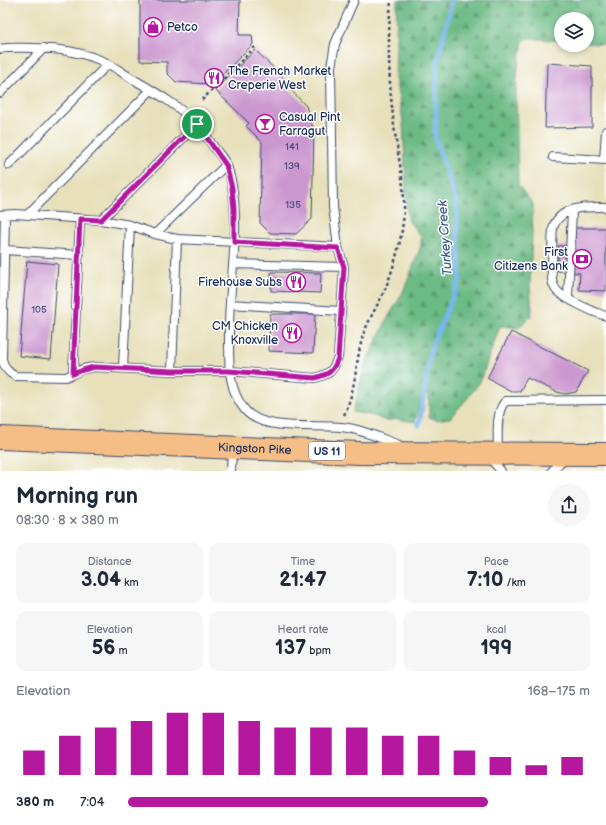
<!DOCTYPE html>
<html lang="en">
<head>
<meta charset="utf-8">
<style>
  :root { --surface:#fff; --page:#f6f6f7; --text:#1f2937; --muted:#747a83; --accent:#b5179e }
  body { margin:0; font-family:"Balsamiq Sans",sans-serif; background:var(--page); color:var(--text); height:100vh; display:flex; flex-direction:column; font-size:15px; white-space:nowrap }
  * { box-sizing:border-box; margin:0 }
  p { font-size:13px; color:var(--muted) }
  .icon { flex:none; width:22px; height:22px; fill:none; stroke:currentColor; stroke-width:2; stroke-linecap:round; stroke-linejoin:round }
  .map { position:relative; height:471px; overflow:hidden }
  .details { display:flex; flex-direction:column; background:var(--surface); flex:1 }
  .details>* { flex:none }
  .tools { position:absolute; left:554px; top:12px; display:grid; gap:8px }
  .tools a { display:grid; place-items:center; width:40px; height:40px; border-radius:50%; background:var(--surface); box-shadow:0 2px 6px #0003; font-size:20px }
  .pin { position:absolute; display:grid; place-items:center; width:34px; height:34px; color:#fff; margin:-17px; border:2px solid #fff; border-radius:50%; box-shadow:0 1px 4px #0007 }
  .round { display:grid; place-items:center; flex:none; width:42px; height:42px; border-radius:21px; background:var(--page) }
  .head { display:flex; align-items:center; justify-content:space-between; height:68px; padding:0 16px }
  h1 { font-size:22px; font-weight:800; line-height:30px }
  .figures { display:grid; grid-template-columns:repeat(3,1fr); gap:6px; height:68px; padding:4px 16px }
  .figures div { display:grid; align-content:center; border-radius:10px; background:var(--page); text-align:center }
  .figures b { font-size:20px; font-weight:800 }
  .figures small { font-size:11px; font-weight:400 }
  .figures p { font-size:11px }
  .chart { height:112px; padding:8px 16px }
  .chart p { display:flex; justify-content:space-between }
  .chart svg { width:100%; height:72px; margin-top:4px; stroke:var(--accent); stroke-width:6 }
  ul { padding:0 16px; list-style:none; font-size:13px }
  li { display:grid; grid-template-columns:64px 48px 1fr; align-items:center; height:30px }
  li i { height:10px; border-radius:5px; background:var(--accent) }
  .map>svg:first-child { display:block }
  .forest { fill:url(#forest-firs); stroke:#447471 }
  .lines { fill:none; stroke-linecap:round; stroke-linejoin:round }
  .stream { stroke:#76b6ea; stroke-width:5 }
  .building { fill:#cb97cf }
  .lane-casing { stroke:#3a4a6c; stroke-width:10 }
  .primary-casing { stroke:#3a4a6c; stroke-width:24 }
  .path { stroke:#3a4a6c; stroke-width:2.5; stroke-dasharray:3 3; stroke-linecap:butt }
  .lane { stroke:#fff; stroke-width:8 }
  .primary { stroke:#f6be87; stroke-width:22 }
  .route-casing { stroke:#fff; stroke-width:8 }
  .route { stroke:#b5179e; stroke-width:5 }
  .labels { text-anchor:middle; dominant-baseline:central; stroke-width:3; stroke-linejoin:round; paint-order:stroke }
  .number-label { font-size:10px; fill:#47497a }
  .shield { fill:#fff; stroke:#5f6d8e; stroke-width:1 }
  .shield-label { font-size:11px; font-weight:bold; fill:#1b2f5e }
  .poi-label { font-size:12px; fill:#1b2f5e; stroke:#fff; text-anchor:start }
  .street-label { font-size:12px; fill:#1b2f5e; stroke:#fff }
  .water-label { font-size:13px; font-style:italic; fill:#3b5e8f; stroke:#fff }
</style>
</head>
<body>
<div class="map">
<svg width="606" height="471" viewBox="0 0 606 471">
  <defs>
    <pattern id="forest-firs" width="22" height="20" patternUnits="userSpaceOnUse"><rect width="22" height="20" fill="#6cba84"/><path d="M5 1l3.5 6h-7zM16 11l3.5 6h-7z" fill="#58986f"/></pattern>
  </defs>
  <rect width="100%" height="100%" fill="#fff"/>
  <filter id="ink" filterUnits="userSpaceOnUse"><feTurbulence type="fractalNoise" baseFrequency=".025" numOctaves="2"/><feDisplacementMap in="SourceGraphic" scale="8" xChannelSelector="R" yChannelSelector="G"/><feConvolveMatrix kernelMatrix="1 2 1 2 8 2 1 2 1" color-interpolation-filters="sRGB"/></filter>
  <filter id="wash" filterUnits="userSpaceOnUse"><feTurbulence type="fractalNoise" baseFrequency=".012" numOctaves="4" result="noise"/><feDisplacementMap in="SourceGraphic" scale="16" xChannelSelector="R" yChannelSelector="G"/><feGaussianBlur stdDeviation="0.9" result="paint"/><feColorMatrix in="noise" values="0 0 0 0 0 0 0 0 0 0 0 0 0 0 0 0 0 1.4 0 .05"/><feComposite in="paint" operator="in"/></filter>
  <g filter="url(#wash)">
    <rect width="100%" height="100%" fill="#e7e0bb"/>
    <path class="forest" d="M397,0H606V45L587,43V19H561V41L528,38L523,41L518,67L516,88L518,185L533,204L530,287L532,310L531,316L518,328L500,326L480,382L466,400L450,418L436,420L429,417V395L422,394L415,422L396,419L386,421L375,416L353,412L365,364L389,316L403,292L421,246V236L409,222L407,211L403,121L395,78Z"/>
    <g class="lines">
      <path class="stream" d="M419,425L431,348L460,280L456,201L435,137L437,64L452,0"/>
    </g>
    <g id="blocks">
      <path class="building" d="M140,0H240L239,35H252L253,44L211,86L209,84L176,82L167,73V62L140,61Z
        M255,50L289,83L287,86L306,106L314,131L312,219L296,234L270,233L260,223L262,142L246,126L249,123L215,90Z
        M547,63L592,66V127L545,128Z
        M575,228H606V291L579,290L580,273L558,271V246H575Z
        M27,261L58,264L51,359L19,356Z
        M271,272L321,273L320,293L271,291Z
        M270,314H315L313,353L269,351Z
        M511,332L588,371L576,392L566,394L557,392L527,378L520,391H511L487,378Z"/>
    </g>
  </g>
  <g filter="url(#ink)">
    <use href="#blocks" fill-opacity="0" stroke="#3a4a6c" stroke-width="1"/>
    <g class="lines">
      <defs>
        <path id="lane" d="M0,49C10,47 20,48 31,48C57,48 83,52 107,63C116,68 124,74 133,79C155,92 179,106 197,124C203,131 208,139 213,146C217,152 224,159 227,166C241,205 233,261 230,302C229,315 229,329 229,343C229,367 229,391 245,410C263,432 315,424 341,427C361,429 380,438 399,445
          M0,93L44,48
          M553,157L606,160
          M604,160L606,131
          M9,165L108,64
          M606,207C589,207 563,205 554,225C551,231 553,254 552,262C552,272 550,283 557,291C565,299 595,313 606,316
          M0,215L15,214L101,220L130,225L155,234L177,239L338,247
          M5,215L2,359C4,367 7,372 15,376L66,377L83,369L94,367L172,371H229L315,378C329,374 333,372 338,357L344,267L338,247L333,207L331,67L335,44L354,0
          M27,215L151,90
          M101,220L197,124
          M155,234L226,165
          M5,250L79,255
          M233,264L344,267
          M568,298L572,210
          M230,304L340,311
          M123,368L130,225
          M172,371L177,239
          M73,374L80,219
          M498,452C498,439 495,409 506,401L606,400
          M488,456L501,471
          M231,471L232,448
          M552,471L565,457"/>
        <g id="primary">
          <path id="s1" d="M0,438L360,453L606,454"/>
        </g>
      </defs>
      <use href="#lane" class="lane-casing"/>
      <use href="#primary" class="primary-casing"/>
      <path class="path" d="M202,100L255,47
        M344,415C356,389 355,366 362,339C367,321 379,304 386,287C396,261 404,232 404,205C404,181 398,156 395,133C389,88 387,45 391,0"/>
      <use href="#lane" class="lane"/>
      <use href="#primary" class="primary"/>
    </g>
  </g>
  <g class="lines" filter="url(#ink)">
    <defs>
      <path id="route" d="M197,124L226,165L232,188L234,209V242L338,248L344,267L338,358C333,372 329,374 315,378L229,371H172L94,367L83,370L73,374L80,219L101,220Z"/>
    </defs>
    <use href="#route" class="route-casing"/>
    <use href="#route" class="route"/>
  </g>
  <defs>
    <symbol id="shop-ring" viewBox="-11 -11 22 22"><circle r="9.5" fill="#fff" stroke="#b5179e" stroke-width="1.5"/><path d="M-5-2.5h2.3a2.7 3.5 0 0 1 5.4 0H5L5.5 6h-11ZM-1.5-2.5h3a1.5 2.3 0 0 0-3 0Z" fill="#b5179e"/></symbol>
    <symbol id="restaurant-ring" viewBox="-11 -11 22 22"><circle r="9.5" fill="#fff" stroke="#b5179e" stroke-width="1.5"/><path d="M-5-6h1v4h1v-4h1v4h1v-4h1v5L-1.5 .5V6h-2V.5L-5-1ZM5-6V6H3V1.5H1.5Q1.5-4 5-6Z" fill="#b5179e"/></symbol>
    <symbol id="bar-ring" viewBox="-11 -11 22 22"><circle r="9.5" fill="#fff" stroke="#b5179e" stroke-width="1.5"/><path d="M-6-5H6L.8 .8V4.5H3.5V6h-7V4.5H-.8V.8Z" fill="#b5179e"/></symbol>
    <symbol id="bank-ring" viewBox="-11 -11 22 22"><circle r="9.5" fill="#fff" stroke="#b5179e" stroke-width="1.5"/><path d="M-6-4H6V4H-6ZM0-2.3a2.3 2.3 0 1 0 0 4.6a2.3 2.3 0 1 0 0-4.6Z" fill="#b5179e"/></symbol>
  </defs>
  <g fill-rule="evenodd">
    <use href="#shop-ring" x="142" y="16" width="22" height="22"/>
    <use href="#restaurant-ring" x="203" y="67" width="22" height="22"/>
    <use href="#bar-ring" x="254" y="113" width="22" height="22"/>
    <use href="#bank-ring" x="571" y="248" width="22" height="22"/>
    <use href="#restaurant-ring" x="285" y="271" width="22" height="22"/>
    <use href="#restaurant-ring" x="281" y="322" width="22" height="22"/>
  </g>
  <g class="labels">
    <g class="number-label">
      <text x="292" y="147">141</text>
      <text x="292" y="166">139</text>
      <text x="293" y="205">135</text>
      <text x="39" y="310">105</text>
    </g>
    <rect class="shield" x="309" y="442" width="36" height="18" rx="3"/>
    <g class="shield-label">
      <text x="327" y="451">US 11</text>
    </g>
    <g class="poi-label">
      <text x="167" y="27">Petco</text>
      <text x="228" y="71">The French Market<tspan x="228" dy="14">Creperie West</tspan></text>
      <text x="279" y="117">Casual Pint<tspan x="279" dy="14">Farragut</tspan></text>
      <text x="568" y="252" text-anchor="end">First<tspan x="568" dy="14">Citizens Bank</tspan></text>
      <text x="282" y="282" text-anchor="end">Firehouse Subs</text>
      <text x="278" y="326" text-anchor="end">CM Chicken<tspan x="278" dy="14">Knoxville</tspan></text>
    </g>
    <g class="street-label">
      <text stroke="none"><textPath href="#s1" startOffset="255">Kingston Pike</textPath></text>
    </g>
    <g class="water-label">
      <text transform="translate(445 238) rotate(-94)">Turkey Creek</text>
    </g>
  </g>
</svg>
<div class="tools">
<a><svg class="icon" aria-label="layers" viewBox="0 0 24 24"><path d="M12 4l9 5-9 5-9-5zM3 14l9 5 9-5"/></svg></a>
</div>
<div class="pin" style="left:197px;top:124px;background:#1e9e55"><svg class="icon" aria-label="arrive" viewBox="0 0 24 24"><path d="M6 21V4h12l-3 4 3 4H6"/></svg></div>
</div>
<section class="details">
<div class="head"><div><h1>Morning run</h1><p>08:30 · 8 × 380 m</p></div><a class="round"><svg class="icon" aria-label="share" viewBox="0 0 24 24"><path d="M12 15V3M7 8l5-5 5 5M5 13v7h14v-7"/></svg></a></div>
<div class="figures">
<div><p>Distance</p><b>3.04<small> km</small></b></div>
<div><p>Time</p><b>21:47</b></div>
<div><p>Pace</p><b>7:10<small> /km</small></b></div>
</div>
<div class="figures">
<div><p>Elevation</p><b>56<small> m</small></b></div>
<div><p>Heart rate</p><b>137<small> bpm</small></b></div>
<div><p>kcal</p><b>199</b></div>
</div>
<div class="chart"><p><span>Elevation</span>168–175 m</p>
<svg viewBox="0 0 160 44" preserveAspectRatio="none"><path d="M5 44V29M15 44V20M25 44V15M35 44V11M45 44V6M55 44V6M65 44V11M75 44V15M85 44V15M95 44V15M105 44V20M115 44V20M125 44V29M135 44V33M145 44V38M155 44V33"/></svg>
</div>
<ul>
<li><b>380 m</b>7:04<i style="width:78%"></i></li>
</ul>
</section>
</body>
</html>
